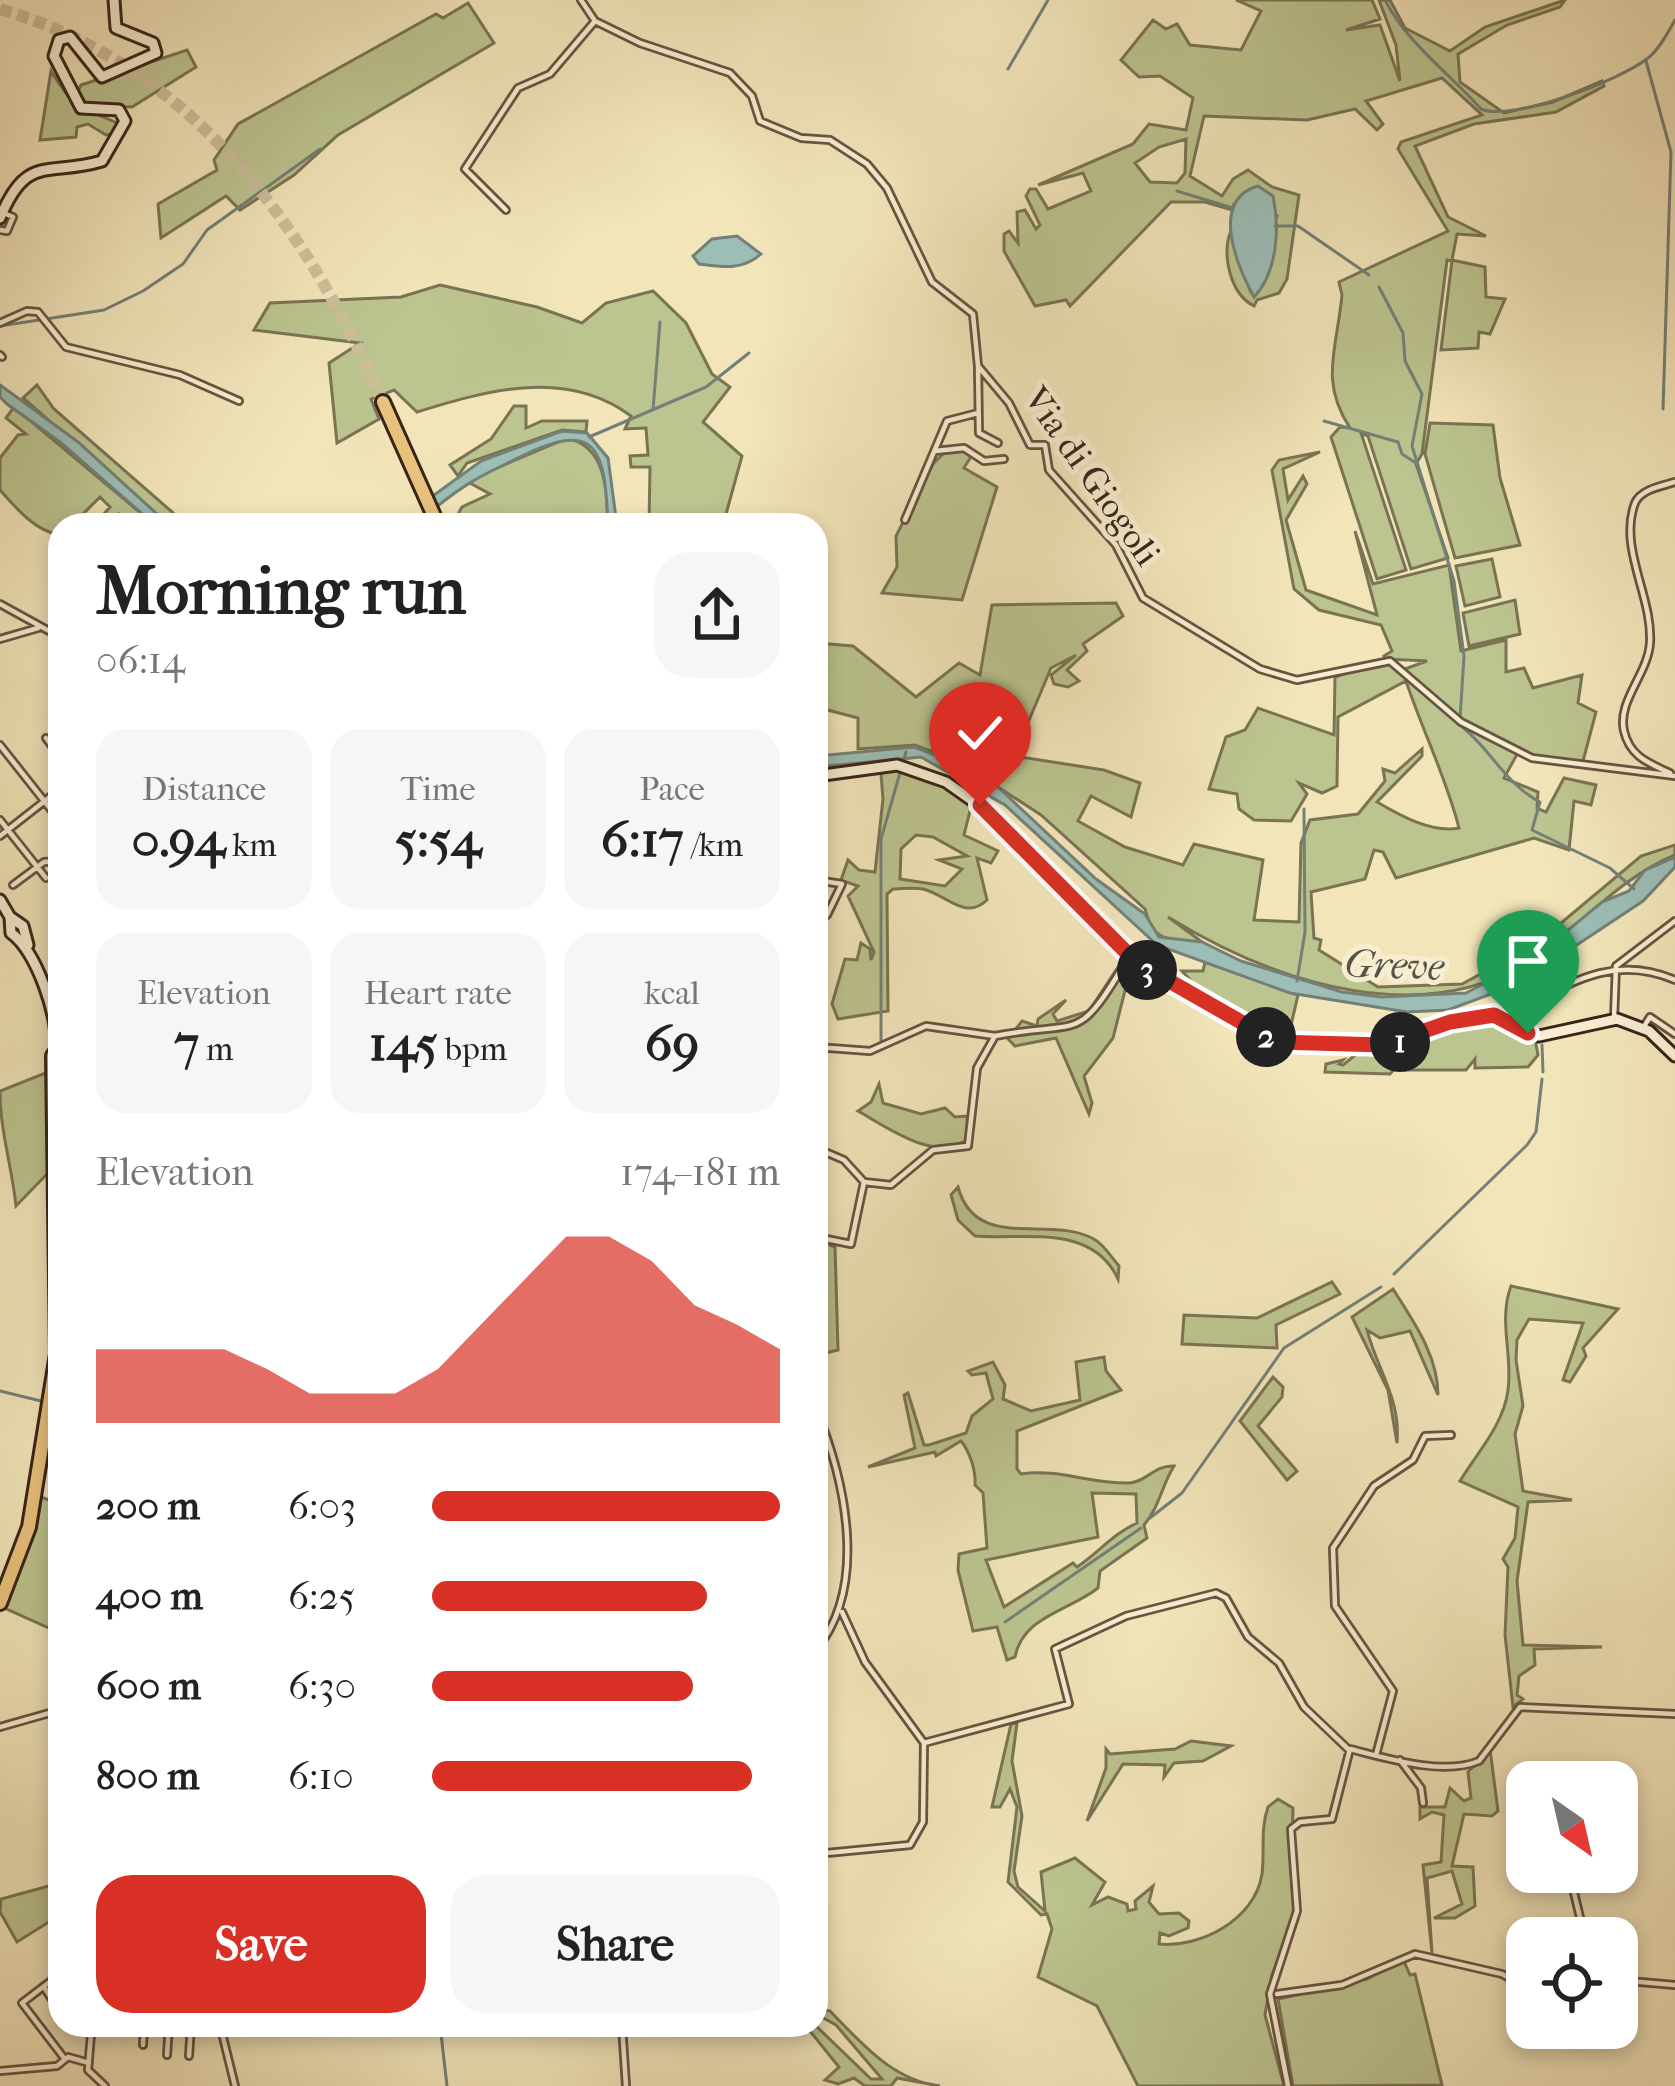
<!DOCTYPE html>
<html lang="en">
<head>
<meta charset="utf-8">
<style>
  :root { --surface:#fff; --page:#f6f6f6; --text:#222; --muted:#767676; --accent:#d93025 }
  body { margin:0; font-family:"IM FELL French Canon",serif; background:var(--page); color:var(--text); height:100vh; display:flex; flex-direction:column; font-size:45px; white-space:nowrap }
  * { box-sizing:border-box; margin:0 }
  p { font-size:39px; color:var(--muted) }
  .icon { flex:none; width:66px; height:66px; fill:none; stroke:currentColor; stroke-width:2; stroke-linecap:round; stroke-linejoin:round }
  .map { position:relative; flex:1; overflow:hidden }
  .side { position:absolute; left:48px; top:513px; width:780px; height:1524px; display:flex; flex-direction:column; background:var(--surface); border-radius:36px; box-shadow:0 6px 18px #0003 }
  .side>* { flex:none }
  .needle { width:78px; rotate:146deg }
  .buttons { position:absolute; left:1506px; top:1761px; display:grid; gap:24px }
  .buttons a { display:grid; place-items:center; width:132px; height:132px; border-radius:24px; background:var(--surface); box-shadow:0 6px 18px #0003; font-size:60px }
  .pin { position:absolute; display:grid; place-items:center; width:102px; height:102px; color:#fff; margin:-123px -51px; border-radius:50% 50% 50% 0; rotate:-45deg; box-shadow:0 0 12px #0007 }
  .pin .icon { rotate:45deg }
  .km { position:absolute; width:60px; height:60px; margin:-30px; border-radius:50%; background:#222; color:#fff; font-size:33px; line-height:60px; text-align:center }
  .round { display:grid; place-items:center; flex:none; width:126px; height:126px; border-radius:36px; background:var(--page) }
  .overview { display:flex; align-items:center; justify-content:space-between; height:204px; padding:0 48px }
  h1 { font-size:66px; font-weight:700; line-height:90px }
  .stats { display:grid; grid-template-columns:repeat(3,1fr); gap:18px; height:204px; padding:12px 48px }
  .stats div { display:grid; align-content:center; border-radius:30px; background:var(--page); text-align:center }
  .stats b { font-size:51px; font-weight:700 }
  .stats small { font-size:33px; font-weight:400 }
  .stats p { font-size:33px }
  .chart { height:336px; padding:24px 48px }
  .chart p { display:flex; justify-content:space-between }
  .chart svg { width:100%; height:216px; margin-top:12px; fill:var(--accent); opacity:.7 }
  .action { display:flex; gap:24px; margin-top:auto; padding:24px 48px }
  .action a { flex:1; height:138px; border-radius:36px; background:var(--accent); color:#fff; font-size:48px; font-weight:700; line-height:138px; text-align:center }
  .action a+a { background:var(--page); color:var(--text) }
  ul { padding:0 48px; list-style:none; font-size:39px }
  li { display:grid; grid-template-columns:192px 144px 1fr; align-items:center; height:90px }
  li i { height:30px; border-radius:15px; background:var(--accent) }
  .map>svg:first-child { display:block }
  .green { fill:#bcc48f; stroke:#7a7454; stroke-width:3; fill-rule:evenodd }
  .water { fill:#9cbeb6; stroke:#748077; stroke-width:3 }
  .lines { fill:none; stroke-linecap:round; stroke-linejoin:round }
  .stream { stroke:#748077; stroke-width:3 }
  .primary-tunnel { stroke:#cdbe9a; stroke-width:12; stroke-dasharray:12 6; stroke-linecap:butt }
  .street-casing { stroke:#675441; stroke-width:10 }
  .secondary-casing { stroke:#392419; stroke-width:15 }
  .primary-casing { stroke:#392419; stroke-width:18 }
  .street { stroke:#f7eed2; stroke-width:4.5 }
  .secondary { stroke:#f7eed2; stroke-width:9 }
  .primary { stroke:#e9c27d; stroke-width:12 }
  .route-casing { stroke:#fff; stroke-width:24 }
  .route { stroke:#d93025; stroke-width:15 }
  .labels { text-anchor:middle; dominant-baseline:central; stroke-width:10; stroke-linejoin:round; paint-order:stroke }
  .street-label { font-size:36px; fill:#392419; stroke:#f7eed2 }
  .water-label { font-size:39px; font-style:italic; fill:#575248; stroke:#f7eed2 }
</style>
</head>
<body>
<div class="map">
<svg width="1675" height="2086" viewBox="0 0 1675 2086">
  <rect width="100%" height="100%" fill="#f2e5ba"/>
  <filter id="stains"><feTurbulence type="fractalNoise" baseFrequency=".00167" numOctaves="4"/><feColorMatrix values="0 0 0 0 .2 0 0 0 0 .09 0 0 0 0 .02 0 0 0 .5 -.17"/></filter>
  <radialGradient id="worn" r=".72"><stop offset=".6" stop-color="#630" stop-opacity="0"/><stop offset="1" stop-color="#630" stop-opacity=".3"/></radialGradient>
  <path class="green" d="M1236,0H1372L1380,19L1346,30L1380,25L1400,81L1396,45L1379,0H1390L1405,28L1450,51L1485,27L1565,0L1560,7L1507,25L1458,54L1460,82L1504,113L1553,102L1602,81L1604,86L1556,112L1474,124L1415,146L1448,217L1486,236L1457,234L1452,260L1485,267L1486,297L1505,299L1490,334L1479,332L1478,348L1441,350L1452,261L1447,260L1422,454L1416,464L1448,558L1411,569L1368,436L1361,433L1406,570L1377,579L1331,437L1340,427L1350,428C1319,381 1337,349 1342,295L1339,282L1448,231L1398,149L1401,142L1482,115L1442,78L1366,101L1383,124L1377,130L1355,109L1307,120L1204,116L1190,176L1222,196L1233,179L1248,170L1272,187L1299,195L1287,279L1279,293L1257,300L1254,306C1230,294 1221,253 1231,231L1250,290L1277,216L1234,204L1232,210L1205,202H1171L1070,306L1066,300L1035,306L1004,251V234L1009,231L1018,243L1017,212L1025,210L1036,229L1040,225L1026,196L1030,189H1036L1048,209L1091,191L1083,173L1038,185L1133,144L1149,124L1186,130L1193,98L1160,76L1139,77L1121,60L1153,20L1166,29L1177,24L1190,45L1241,50L1261,11ZM1186,139L1185,173L1177,183L1150,182L1135,163L1159,147Z
    M468,3L494,43L338,135L294,175L240,210L226,196L161,238L158,204L217,170L214,160L238,124L436,14L443,18Z
    M187,50L196,67L132,107L82,105L76,95L81,85Z
    M51,71C78,114 75,104 117,123L116,133L106,135L88,124L77,127L76,137L40,140Z
    M440,285L537,307L582,323L606,303L653,291L686,323L712,374L730,387L703,422L742,456L723,525H649L650,467H631L630,456L648,455L646,428L625,429L631,416C566,368 488,390 417,412L394,390L371,399L379,419L337,443L329,363L360,343L254,330L270,303L401,297Z
    M37,385L54,409L187,525H169L23,398Z
    M514,406H526V428L542,421H587L586,432L562,430L467,463L458,476L450,465L491,439Z
    M14,407L155,525H135L119,514L109,523L103,515L110,507L100,497L72,525H60V535C35,531 16,508 0,490V458L18,435L26,434L6,418Z
    M1430,423L1493,425L1500,478L1520,545L1455,558L1425,454Z
    M567,438C607,447 606,489 608,525H452L462,507L490,494L466,481Z
    M962,449L972,455L964,468L997,487L962,600L882,593L897,567L896,536L933,464L946,451Z
    M1320,452L1283,469L1288,500L1303,476L1307,484L1286,520L1306,590L1377,615L1355,531L1373,584L1449,565L1461,651L1506,640V672L1524,668L1533,688L1582,675L1578,703L1596,712L1582,765L1532,758L1520,749L1504,778L1538,792L1537,808L1546,812L1564,778L1596,785L1591,805L1574,801L1569,850L1534,838L1396,878L1383,852L1374,850L1365,879L1311,892L1314,938L1321,940L1319,950L1378,987L1462,984L1536,944L1641,856L1675,845V855C1622,877 1587,919 1541,953C1429,1034 1277,984 1168,917L1202,942C1171,940 1154,944 1145,909L1041,815L960,762L915,745L858,749V718L816,707V643L853,646L916,697L959,663L980,675L992,605L1116,603L1123,616L1083,644L1087,651L1067,670L1079,681L1068,687L1054,684L1051,675L1076,655L1051,668L1014,756L1104,770L1140,783L1131,817L1091,796L1078,821L1125,847L1183,865L1194,844L1263,860L1254,920L1299,922L1301,843L1310,820L1358,814L1385,781L1383,769L1395,773L1422,749V756L1377,802C1401,816 1431,833 1459,828C1446,777 1423,732 1406,681L1338,717L1337,786L1322,793L1299,783L1307,794L1291,821L1254,820L1239,809L1237,794L1209,789L1226,737L1245,730L1258,708L1334,735L1335,677L1384,660L1402,670L1427,661L1387,659L1384,656L1392,651L1381,625L1319,610L1294,589L1272,470L1279,460Z
    M1492,559L1500,597L1465,606L1456,566Z
    M1515,600L1520,634L1469,646L1463,613Z
    M890,768L933,777L972,803L964,835L998,851L991,863L977,858L987,900C965,921 947,895 923,889C914,887 902,889 893,889L887,894L888,1011L838,1019L832,1004L845,959L857,960L861,943L870,949L871,960L874,952L848,896L858,886L841,880L848,860L859,870L875,872L883,799L881,774ZM916,835L933,837L967,856L939,860L962,869L945,886L900,879L901,849Z
    M1124,958L1132,963L1113,1038L1084,1076L1092,1103L1089,1114L1056,1038L1015,1046L1008,1039L1022,1021L1037,1026L1038,1019L1066,1000L1053,1014L1057,1021L1089,1011Z
    M1205,962L1298,995L1288,1038L1187,988L1191,981L1182,971H1203Z
    M1483,1019L1535,1039L1538,1055L1528,1067L1475,1068V1059L1466,1070H1403L1402,1060L1390,1074L1325,1072L1326,1064L1343,1060L1339,1064L1343,1065L1354,1056L1345,1050L1394,1048Z
    M48,1072L49,1172L16,1206C12,1167 0,1131 0,1091Z
    M879,1084L883,1103L921,1114L945,1108L955,1117L967,1116L968,1139C938,1164 888,1128 858,1111L871,1102Z
    M958,1187C976,1252 1046,1215 1092,1238C1104,1244 1110,1256 1119,1266L1118,1279C1092,1223 1024,1240 975,1236L958,1220L951,1195Z
    M816,1240L835,1247L838,1350L816,1355Z
    M1332,1282L1340,1294L1276,1325L1277,1348L1182,1344L1184,1315L1257,1318Z
    M1511,1286L1618,1309L1583,1348L1586,1356L1570,1382L1563,1380L1583,1323L1529,1319L1517,1340L1516,1360L1523,1406L1515,1434L1523,1491L1572,1500L1528,1502L1517,1581L1523,1645L1602,1647L1534,1649L1535,1665L1519,1676L1517,1695L1523,1699L1513,1707L1505,1635L1508,1567L1503,1559L1515,1538L1518,1507L1460,1481C1477,1453 1504,1424 1508,1390C1513,1355 1498,1321 1511,1286Z
    M1393,1289C1413,1321 1438,1355 1438,1395L1410,1331L1380,1338L1367,1330C1377,1369 1401,1399 1397,1443L1388,1390L1352,1317Z
    M1104,1357L1106,1371L1121,1390L1017,1431V1469L1021,1474C1058,1468 1090,1484 1129,1483C1147,1482 1154,1465 1174,1466C1161,1487 1160,1506 1144,1525L1147,1538L1100,1571L1098,1588C1069,1611 1023,1616 1015,1657L1007,1660L997,1627L973,1631L958,1570L959,1554L987,1548L983,1493L975,1485C976,1471 970,1452 961,1441L936,1456L935,1452L868,1467L915,1448L904,1395L908,1393L924,1445H929L966,1433L972,1416L993,1399L986,1373L972,1375L968,1371L993,1362L1005,1385L1003,1399L1031,1411L1080,1400L1076,1362ZM1092,1493L1136,1494L1137,1523C1113,1534 1099,1552 1077,1567L1073,1563L1004,1607L986,1560L1098,1537Z
    M1273,1377L1283,1387L1282,1397L1258,1426L1297,1471L1287,1480L1240,1421Z
    M50,1441H60V1633L2,1607L35,1529L38,1496L52,1501L59,1456Z
    M1017,1723L1012,1761L1022,1816L1014,1871L1018,1887L1045,1911L1041,1872L1075,1858L1105,1882L1092,1905L1108,1897L1127,1904L1128,1911L1136,1909L1135,1901L1153,1886L1149,1902L1159,1914L1179,1913L1189,1921L1188,1928L1169,1936L1160,1933L1159,1944C1200,1948 1255,1920 1262,1874C1265,1850 1260,1830 1268,1807L1278,1799L1293,1808L1291,1872L1297,1911L1272,1975L1265,2015L1284,2086H1138L1097,2006L1038,1977L1052,1929L1047,1914L1041,1915L1008,1882L1017,1807L1010,1789L1000,1807H992L1011,1724Z
    M1191,1741L1231,1746L1203,1761L1174,1763L1164,1777L1165,1765L1123,1764L1087,1821L1106,1768V1749L1110,1754L1175,1749Z
    M1490,1749L1498,1811L1492,1816L1464,1814L1452,1866L1473,1867L1475,1906L1455,1918H1434L1462,1904L1452,1871L1427,1878L1432,1953L1423,1865L1441,1862L1444,1815L1432,1812L1420,1819V1807H1445L1450,1788L1464,1801L1471,1798L1468,1772Z
    M60,1883V1915L17,1942L0,1912L1,1899Z
    M1403,1959L1410,1975L1415,1974L1442,2085L1293,2086L1278,1999L1367,1979Z
    M821,2009L830,2011C863,2045 894,2081 940,2086L897,2078L891,2086H865L854,2078L838,2084L825,2080L839,2067L805,2025H815L871,2079H882L836,2025L816,2014Z"/>
  <path class="water" d="M1258,186L1273,196C1280,229 1277,273 1254,297C1237,266 1209,200 1258,186Z
    M737,236L761,254C742,271 722,267 699,264L693,256L712,239Z
    M0,385L78,442L169,525H155L60,442L7,404L0,397Z
    M562,431L587,433L608,458L617,525H608C605,452 599,418 522,456C483,475 470,480 435,508L430,498L481,461Z
    M914,747L959,764L999,788L1096,879L1145,914L1159,937L1202,942L1241,961L1342,992L1382,997L1466,993L1538,955L1602,902L1629,891L1645,870L1675,857V867L1643,901L1518,984L1448,1010L1407,1012L1290,993L1157,945L1005,805L921,757L816,767V756Z"/>
  <g class="lines">
    <path class="stream" d="M1385,0C1407,43 1448,72 1481,109C1512,122 1621,80 1648,58C1659,50 1668,32 1675,20
      M1646,61L1671,152L1663,409
      M1008,69L1048,0
      M1177,191L1233,208
      M1275,226H1298L1369,275
      M1379,287L1403,333L1405,361L1422,394L1412,446L1454,581L1464,656L1460,719
      M0,326L104,310L143,291L183,264L207,230L320,149
      M653,410L660,322
      M1324,421L1398,442L1402,454L1416,463
      M589,437L706,387L749,353
      M1461,726C1491,749 1504,783 1540,802L1532,830L1610,868L1634,889
      M1297,981L1305,932L1304,809
      M881,1043V839L906,752
      M1542,1045L1543,1072
      M1394,1274L1527,1145L1536,1132L1542,1079
      M0,1391L45,1402
      M1150,1518L1182,1493L1284,1348L1381,1287
      M1005,1622L1141,1528
      M440,2025L447,2086"/>
    <path class="primary-tunnel" d="M0,9C193,66 306,226 383,402"/>
    <defs>
      <path id="street" d="M581,0L595,21L640,43L730,73L752,96L760,121L801,138L830,140L867,164L887,188L932,282L973,314L978,366L1009,403L1030,445H1045L1049,470L1116,545L1143,598L1260,669L1297,680L1390,661L1461,722L1532,758L1675,776
        M506,210L465,169L518,88L550,74L595,21
        M0,230L7,231L13,217L6,214
        M0,323L27,311L38,312L66,347L180,375L239,401
        M0,355L2,357
        M978,366L979,433L998,443
        M935,451L964,448L984,461L1004,459
        M905,520L947,421L978,413
        M0,604L60,637
        M0,639L38,628
        M46,738L60,757
        M0,745L60,821
        M1670,773C1649,763 1630,757 1624,731C1617,701 1648,674 1650,643C1653,597 1618,548 1635,503C1641,489 1662,486 1675,482
        M0,820L46,878
        M0,836L60,789
        M816,880L842,884L827,915
        M13,885L44,862L60,861
        M1616,966L1675,921
        M1503,1018C1562,989 1608,951 1675,980
        M1614,1019L1616,966
        M1643,1028L1650,1017L1675,1034
        M816,1047L870,1051L926,1026L995,1036
        M816,1148L844,1160L864,1182
        M816,1237L851,1244L864,1182L891,1185L933,1150L968,1146L977,1068L995,1036C1084,1019 1075,1046 1127,960
        M816,1409C845,1480 869,1586 816,1650
        M0,1727L60,1710
        M924,1743L1069,1704L1055,1649L1126,1616L1216,1593L1226,1598L1248,1637L1279,1663L1304,1707L1349,1750
        M1376,1755L1393,1691L1335,1606L1333,1548L1374,1486L1413,1460L1425,1436L1451,1435
        M1400,1760L1421,1788L1423,1803
        M816,1854L910,1845L923,1822L924,1743L865,1662L842,1612
        M1569,1872L1585,1938
        M60,1974L22,2003L64,2058
        M1617,1980L1675,1985
        M44,1987L60,2012
        M1277,1994L1342,1985L1415,1954L1502,1974L1527,1988
        M68,2025L91,2034L88,2070L105,2086
        M220,2025L235,2086
        M622,2025L626,2086
        M143,2045L144,2025
        M167,2055L169,2025
        M189,2056L191,2025
        M0,2071L57,2066L68,2057L89,2063
        M1288,2086L1270,1994L1297,1911L1291,1829L1300,1822L1332,1819L1350,1749C1386,1758 1443,1776 1479,1761L1520,1707L1675,1714"/>
      <path id="secondary" d="M0,218C27,153 47,177 102,161L125,121L119,110L81,108L54,56L59,40L70,37L102,77L156,53L153,43L116,28L114,0
        M816,776L897,765L946,782L987,811L1135,962L1278,1043L1384,1045L1487,1015L1539,1036L1617,1019L1649,1031L1675,1056
        M0,900L10,917L11,933C36,951 59,1016 56,1048
        M10,917L23,926L28,945"/>
      <path id="primary" d="M383,402L438,525
        M0,1603L29,1527L57,1354L53,1056L60,1046"/>
    </defs>
    <use href="#street" class="street-casing"/>
    <use href="#secondary" class="secondary-casing"/>
    <use href="#primary" class="primary-casing"/>
    <use href="#street" class="street"/>
    <use href="#secondary" class="secondary"/>
    <use href="#primary" class="primary"/>
  </g>
  <g class="lines">
    <defs>
      <path id="route" d="M980,805L1136,962L1276,1042L1384,1045L1450,1022L1494,1015L1528,1033"/>
    </defs>
    <use href="#route" class="route-casing"/>
    <use href="#route" class="route"/>
  </g>
  <g class="labels">
    <g class="street-label">
      <text transform="translate(1092 476) rotate(55)">Via di Giogoli</text>
    </g>
    <g class="water-label">
      <text transform="translate(1394 965) rotate(2)">Greve</text>
    </g>
  </g>
  <rect width="100%" height="100%" filter="url(#stains)"/>
  <rect width="100%" height="100%" fill="url(#worn)"/>
</svg>
<div class="buttons">
<a><svg class="needle" viewBox="-14 -14 28 28"><path d="M0-13l5 13h-10z" fill="#e53935"/><path d="M0 13l5-13h-10z" fill="#767676"/></svg></a>
<a><svg class="icon" aria-label="locate" viewBox="0 0 24 24"><circle cx="12" cy="12" r="6"/><path d="M12 2v4M12 18v4M2 12h4M18 12h4"/></svg></a>
</div>
<div class="pin" style="left:1528px;top:1033px;background:#1e9e55"><svg class="icon" aria-label="arrive" viewBox="0 0 24 24"><path d="M6 21V4h12l-3 4 3 4H6"/></svg></div>
<div class="pin" style="left:980px;top:805px;background:#d93025"><svg class="icon" aria-label="check" viewBox="0 0 24 24"><path d="M5 12l5 5 9-10"/></svg></div>
<b class="km" style="left:1400px;top:1042px">1</b>
<b class="km" style="left:1266px;top:1037px">2</b>
<b class="km" style="left:1147px;top:970px">3</b>
<section class="side">
<div class="overview"><div><h1>Morning run</h1><p>06:14</p></div><a class="round"><svg class="icon" aria-label="share" viewBox="0 0 24 24"><path d="M12 15V3M7 8l5-5 5 5M5 13v7h14v-7"/></svg></a></div>
<div class="stats">
<div><p>Distance</p><b>0.94<small> km</small></b></div>
<div><p>Time</p><b>5:54</b></div>
<div><p>Pace</p><b>6:17<small> /km</small></b></div>
</div>
<div class="stats">
<div><p>Elevation</p><b>7<small> m</small></b></div>
<div><p>Heart rate</p><b>145<small> bpm</small></b></div>
<div><p>kcal</p><b>69</b></div>
</div>
<div class="chart"><p><span>Elevation</span>174–181 m</p>
<svg viewBox="0 0 160 44" preserveAspectRatio="none"><path d="M0 44V29L10 29L20 29L30 29L40 33L50 38L60 38L70 38L80 33L90 24L100 15L110 6L120 6L130 11L140 20L150 24L160 29V44z"/></svg>
</div>
<ul>
<li><b>200 m</b>6:03<i style="width:100%"></i></li>
<li><b>400 m</b>6:25<i style="width:79%"></i></li>
<li><b>600 m</b>6:30<i style="width:75%"></i></li>
<li><b>800 m</b>6:10<i style="width:92%"></i></li>
</ul>
<div class="action"><a>Save</a><a>Share</a></div>
</section>
</div>
</body>
</html>
